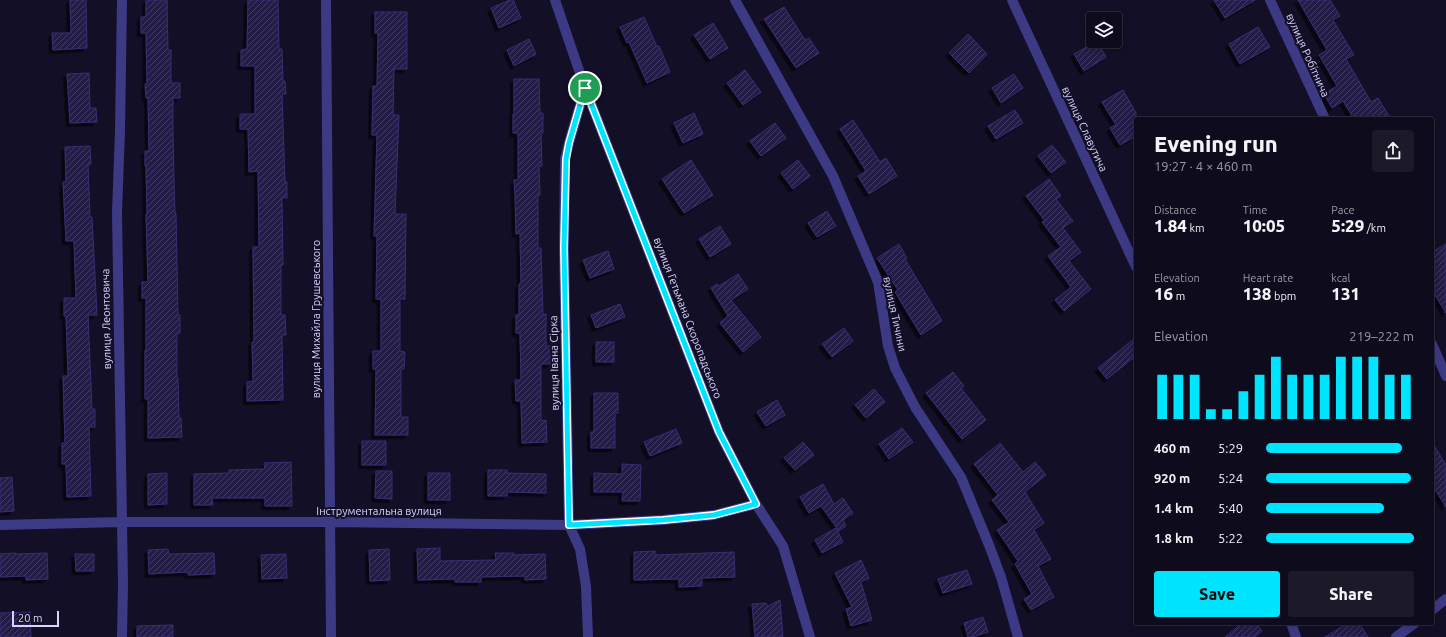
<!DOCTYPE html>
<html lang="en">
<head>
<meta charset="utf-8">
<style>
  :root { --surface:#0e0b1c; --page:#1c1929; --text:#f1f3f6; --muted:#9b9ba3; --line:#2e2b3b; --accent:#00e5ff }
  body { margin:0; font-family:Ubuntu,sans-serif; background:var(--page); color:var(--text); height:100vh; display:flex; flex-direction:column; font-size:15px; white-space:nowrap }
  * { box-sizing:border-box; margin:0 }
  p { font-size:13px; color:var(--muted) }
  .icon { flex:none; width:22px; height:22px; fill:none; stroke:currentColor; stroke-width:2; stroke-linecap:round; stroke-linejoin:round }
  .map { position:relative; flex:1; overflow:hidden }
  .sheet { position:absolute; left:1134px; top:117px; width:300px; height:508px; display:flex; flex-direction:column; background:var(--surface); border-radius:4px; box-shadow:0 2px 10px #0003,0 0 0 1px var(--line) }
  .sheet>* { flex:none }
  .buttons { position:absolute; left:1086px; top:12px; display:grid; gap:8px }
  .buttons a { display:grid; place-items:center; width:36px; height:36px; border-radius:4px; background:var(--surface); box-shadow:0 2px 10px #0003,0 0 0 1px var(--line); font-size:20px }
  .scale { position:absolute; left:12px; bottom:10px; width:47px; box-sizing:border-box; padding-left:4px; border:2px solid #d9d4ff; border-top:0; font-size:11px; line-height:14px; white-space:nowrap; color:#d9d4ff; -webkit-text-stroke:3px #130f26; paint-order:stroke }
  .pin { position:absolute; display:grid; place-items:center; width:34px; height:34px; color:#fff; margin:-17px; border:2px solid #fff; border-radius:50%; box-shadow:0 1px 4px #0007 }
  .round { display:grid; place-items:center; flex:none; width:42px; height:42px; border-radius:4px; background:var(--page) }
  .head { display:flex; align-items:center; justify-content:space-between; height:68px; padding:0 20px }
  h1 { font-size:22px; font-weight:800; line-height:30px }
  .figures { display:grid; grid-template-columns:repeat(3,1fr); gap:6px; height:68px; padding:4px 20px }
  .figures div { display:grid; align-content:center }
  .figures b { font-size:17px; font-weight:800 }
  .figures small { font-size:11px; font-weight:400 }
  .figures p { font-size:11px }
  .chart { height:112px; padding:8px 20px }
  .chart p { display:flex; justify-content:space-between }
  .chart svg { width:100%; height:72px; margin-top:4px; stroke:var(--accent); stroke-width:6 }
  .cta { display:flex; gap:8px; margin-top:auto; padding:8px 20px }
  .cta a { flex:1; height:46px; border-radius:4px; background:var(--accent); color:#111; font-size:16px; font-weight:800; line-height:46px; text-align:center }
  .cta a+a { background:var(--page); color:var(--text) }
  ul { padding:0 20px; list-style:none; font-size:13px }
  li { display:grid; grid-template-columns:64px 48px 1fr; align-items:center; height:30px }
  li i { height:10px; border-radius:5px; background:var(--accent) }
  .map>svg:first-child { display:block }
  .building { fill:url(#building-hatch); stroke:#3b2d73; filter:url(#shadow) }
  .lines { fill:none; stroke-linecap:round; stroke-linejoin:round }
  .street { stroke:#3d3a85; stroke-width:10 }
  .route-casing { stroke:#fff; stroke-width:8 }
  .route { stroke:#00e5ff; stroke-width:5 }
  .labels { text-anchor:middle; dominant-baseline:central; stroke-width:4; stroke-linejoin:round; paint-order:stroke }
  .street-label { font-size:11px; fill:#d9d4ff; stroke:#130f26 }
</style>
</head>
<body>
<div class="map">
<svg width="1446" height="637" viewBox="0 0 1446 637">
  <defs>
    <pattern id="building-hatch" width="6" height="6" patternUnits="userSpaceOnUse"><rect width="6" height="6" fill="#241b47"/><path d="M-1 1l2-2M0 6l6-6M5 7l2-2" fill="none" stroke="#433b63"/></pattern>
    <filter id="shadow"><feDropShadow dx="-3.5" dy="3.5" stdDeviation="0" flood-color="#0009"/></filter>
  </defs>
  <rect width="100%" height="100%" fill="#130f26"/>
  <path class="building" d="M70,0H86L87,48L53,50L52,33H71Z
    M146,0H167L168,50H171V83H180V98H173V131L174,181L175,213H176L178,315H180V333H177V378H178L179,418H181L182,437L148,438V399H145V350H146V298H142V282H148L146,214H147L146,166H145V151H149L148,98H146L145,84H147L146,33H141V17H146Z
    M248,0H278L279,49H282L283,81H285L286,94H282L285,182H287V198H282L283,265H281V315H285L286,335H282L283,400L247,401V382L253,381L252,342H254L253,247H259L258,171L249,172L248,129H240V114H255V66H241V50L247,49Z
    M510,0H513L521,18L499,28L491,8Z
    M1214,0H1255L1225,18Z
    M1298,0H1330L1340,16L1333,20L1354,55L1346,59L1371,102L1378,98L1391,119H1354L1343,101L1332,108L1324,94L1337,86L1319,55L1327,50Z
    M784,7L805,40L809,38L819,53L796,68L764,19Z
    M375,12H407V69H394L393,115H399L395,214H406L405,299H400V351L405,352L404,369H401V417H408V435H375L376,369H373V351H381V299H376L377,236H374L377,135H372L373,86H377L378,33H375Z
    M644,17L657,47L659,46L670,72L647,83L629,42L627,43L620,27Z
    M713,23L728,48L710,59L694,35Z
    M1258,27L1270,47L1240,64L1229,44Z
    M968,34L987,54L969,73L949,53Z
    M529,39L536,54L514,66L507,50Z
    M1097,41L1106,57L1084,71L1074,54Z
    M745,70L761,92L743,105L727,83Z
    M89,73L90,108H96L97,122L70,123L67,74Z
    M1014,74L1023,88L1001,103L992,88Z
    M514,79H539L540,113H543V133H541L542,166H539L540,195H538V248H541L543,315L546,314V346H551V364H541V421L546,420L547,442L522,443L521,401H516L515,380H521L520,333H516V315H519V284H521L520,233L516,234L515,195L514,180H518V133H513V114H514Z
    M1123,90L1136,113V136L1120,145L1110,128L1116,125L1102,102Z
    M1015,110L1023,123L996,139L988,126Z
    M694,113L703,134L683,143L674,123Z
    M853,120L880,162L886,158L897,176L869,194L858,176L866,171L840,129Z
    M775,123L786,138L761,156L750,141Z
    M1052,145L1066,162L1051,173L1038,156Z
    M90,146L91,164H88L90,217H92L97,315H88L92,409H95V427H89L91,496L67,497L66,464H62V443H65L63,376H68L66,316H64V298H76L74,241H66L63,182H66L65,147Z
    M691,160L713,195L684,213L662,179Z
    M798,160L810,176L793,189L781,173Z
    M1049,179L1061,196L1056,199L1073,221L1063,228L1081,252L1069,261L1091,289L1064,311L1055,300L1071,287L1048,256L1061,247L1042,222L1045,221L1026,196Z
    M827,211L836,226L817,237L808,223Z
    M720,226L731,244L710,257L699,239Z
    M899,244L907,258L905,259L942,321L921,335L895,292L898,290L877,258Z
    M1446,244V313L1432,290V252Z
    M608,251L614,269L590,278L583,260Z
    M738,274L748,289L731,300L761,337L743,352L720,323L728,316L711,288L717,284L719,286Z
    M620,304L625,317L596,328L591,315Z
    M844,328L853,341L832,357L822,344Z
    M1136,337V356L1107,379L1098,368Z
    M596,342H614V362H596Z
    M953,372L964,386L961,388L986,420L962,439L926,393Z
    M874,389L885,402L866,418L855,405Z
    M594,393H618V413H615V448H591V432H594Z
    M777,400L785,415L766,426L757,412Z
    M902,428L913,442L889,459L879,444Z
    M676,429L682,443L650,456L644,442Z
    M362,441H386V465H362Z
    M803,442L814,455L795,470L784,458Z
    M1432,442L1446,465V507L1432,485Z
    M1000,443L1023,472L1035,462L1046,475L1025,492L1044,523L1034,530L1051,559L1038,566L1054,597L1031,610L1024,599L1032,594L1015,564L1018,561L997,530L1009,522L992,500L998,495L974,464Z
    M291,462L292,506H265V498H212L213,505H194V474L229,473V470L265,469L264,463Z
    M622,464L641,465L640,501H622L623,492H594V473L622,474Z
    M488,470H507V473L546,474V493L507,492V496H488Z
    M376,471H392V499L375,498Z
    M167,473V504L148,505V474Z
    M428,473H450V500H428Z
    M12,477L14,511L0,512V478Z
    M823,484L834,504L843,498L853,513L843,520L846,526L839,531L821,506L809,513L800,497Z
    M836,528L843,542L822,553L815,540Z
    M440,548V561L496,560L495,553H514V555L545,554L546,579L525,580V576L481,577V582H455V579L418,580L417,549Z
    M168,549L169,554L214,553L215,574L188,575V572L149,574L148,550Z
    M389,549L390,580L370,581L369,550Z
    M655,551V555L734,552L735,577L702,578V586L679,587V579L634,580V552Z
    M16,553V554L47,553L48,579L26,580V576L0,577V554Z
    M75,554H94V571H76Z
    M286,554L287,578L262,579L261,555Z
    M861,560L869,578L861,582L872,620L851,626L846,609L852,607L835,573Z
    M967,570L972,584L943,593L938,579Z
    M780,600L783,637H755L752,604L766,603L768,606Z
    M30,612L31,637H0V613Z
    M983,617L988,632L973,637H968L964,623Z
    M1242,623H1256L1262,631L1255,637H1225Z
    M1348,623H1359L1368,637H1325Z
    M173,625V637H137V626Z"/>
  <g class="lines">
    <path class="street" d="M122,0L120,131L117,212L123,584L122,637
      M326,0L331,637
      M555,0L585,88L719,432L756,504L783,546L810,637
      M735,0L833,176L878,282L888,346L895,368L915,407L961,477L989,545L1001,577L1018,637
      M1012,0L1136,267
      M1270,0L1325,119
      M585,88L569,143L565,159L564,248L569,525L580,549L586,586L588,637
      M1432,344L1446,376
      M0,525L122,522H330L569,525L663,520L714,515L756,504
      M1432,610L1446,599
      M1291,623L1296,637
      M1396,637L1415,623"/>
  </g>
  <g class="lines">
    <defs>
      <path id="route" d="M585,88L719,432L756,504L714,515L663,520L569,525L564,248L566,159L569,143Z"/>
    </defs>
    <use href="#route" class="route-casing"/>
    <use href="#route" class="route"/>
  </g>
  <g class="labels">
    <g class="street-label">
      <text transform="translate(1308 55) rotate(66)">вулиця Робітнича</text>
      <text transform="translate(1085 129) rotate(65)">вулиця Славутича</text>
      <text transform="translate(895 314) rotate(78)">вулиця Тичини</text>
      <text transform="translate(688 318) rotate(69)">вулиця Гетьмана Скоропадського</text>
      <text transform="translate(106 319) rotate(-91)">вулиця Леонтовича</text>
      <text transform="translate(316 319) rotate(-90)">вулиця Михайла Грушевського</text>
      <text transform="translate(554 363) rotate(-91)">вулиця Івана Сірка</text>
      <text x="379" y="511">Інструментальна вулиця</text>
    </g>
  </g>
</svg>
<div class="buttons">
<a><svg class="icon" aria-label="layers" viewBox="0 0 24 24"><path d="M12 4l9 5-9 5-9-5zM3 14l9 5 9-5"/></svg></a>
</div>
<div class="scale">20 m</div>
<div class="pin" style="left:585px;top:88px;background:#1e9e55"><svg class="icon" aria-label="arrive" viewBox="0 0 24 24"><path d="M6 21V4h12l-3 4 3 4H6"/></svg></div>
<section class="sheet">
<div class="head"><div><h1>Evening run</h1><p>19:27 · 4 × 460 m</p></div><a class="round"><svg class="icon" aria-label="share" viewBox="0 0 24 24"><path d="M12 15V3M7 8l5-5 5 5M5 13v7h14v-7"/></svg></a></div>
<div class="figures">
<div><p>Distance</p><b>1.84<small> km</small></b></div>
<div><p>Time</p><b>10:05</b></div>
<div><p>Pace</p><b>5:29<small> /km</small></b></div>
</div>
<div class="figures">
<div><p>Elevation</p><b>16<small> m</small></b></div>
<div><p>Heart rate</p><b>138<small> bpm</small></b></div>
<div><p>kcal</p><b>131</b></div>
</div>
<div class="chart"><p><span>Elevation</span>219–222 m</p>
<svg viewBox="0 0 160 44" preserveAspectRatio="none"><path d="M5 44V17M15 44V17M25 44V17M35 44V38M45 44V38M55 44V27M65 44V17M75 44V6M85 44V17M95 44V17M105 44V17M115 44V6M125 44V6M135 44V6M145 44V17M155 44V17"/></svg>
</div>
<ul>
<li><b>460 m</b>5:29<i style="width:92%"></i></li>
<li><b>920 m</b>5:24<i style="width:98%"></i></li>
<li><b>1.4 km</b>5:40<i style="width:80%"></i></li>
<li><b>1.8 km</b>5:22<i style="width:100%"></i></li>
</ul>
<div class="cta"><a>Save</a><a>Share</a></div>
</section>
</div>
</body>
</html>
